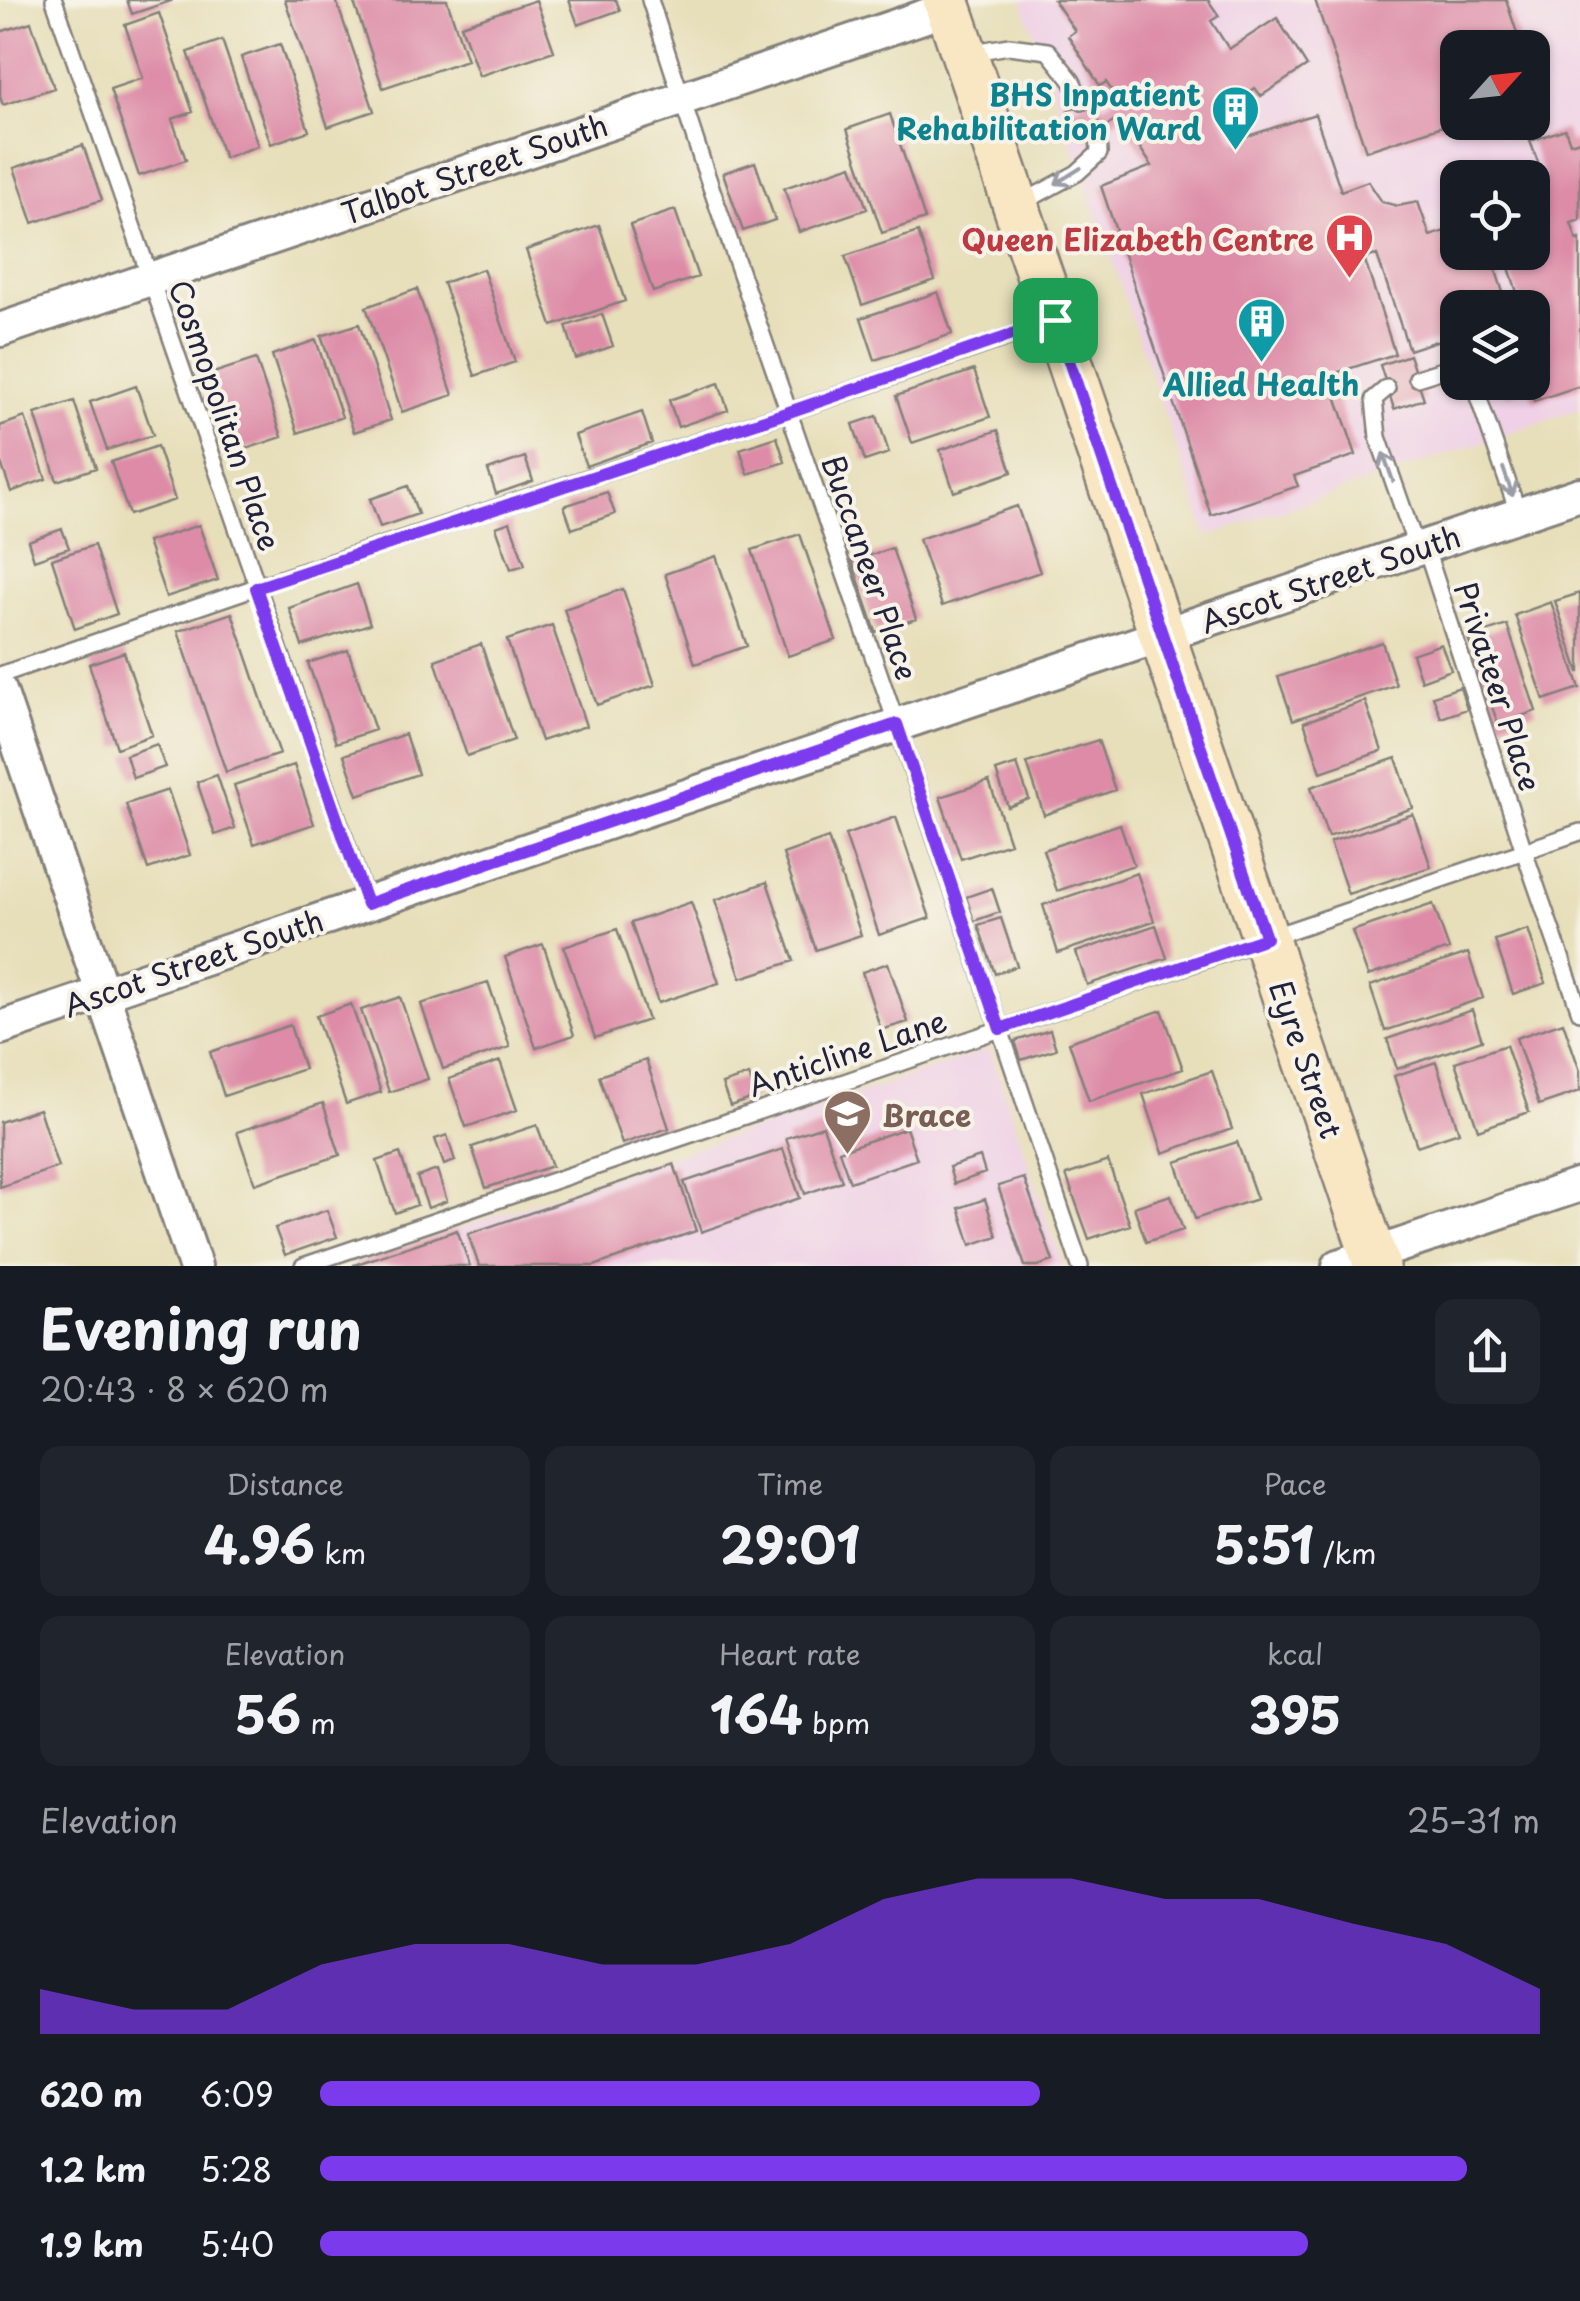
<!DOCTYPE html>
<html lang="en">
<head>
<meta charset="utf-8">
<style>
  :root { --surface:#171b24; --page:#20242c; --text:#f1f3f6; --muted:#9ea1a6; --accent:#7c3aed }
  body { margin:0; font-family:"Playpen Sans",sans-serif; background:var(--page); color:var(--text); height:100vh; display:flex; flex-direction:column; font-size:38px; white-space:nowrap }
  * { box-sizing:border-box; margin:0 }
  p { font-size:32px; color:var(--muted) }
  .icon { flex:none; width:55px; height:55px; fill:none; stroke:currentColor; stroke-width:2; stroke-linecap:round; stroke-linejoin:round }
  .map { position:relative; height:1266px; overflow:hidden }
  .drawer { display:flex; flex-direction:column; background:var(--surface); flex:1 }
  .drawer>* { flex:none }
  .needle { width:65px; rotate:63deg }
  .fabs { position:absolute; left:1440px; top:30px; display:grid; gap:20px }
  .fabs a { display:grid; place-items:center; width:110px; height:110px; border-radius:20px; background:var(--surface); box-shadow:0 2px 8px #0004; font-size:50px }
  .pin { position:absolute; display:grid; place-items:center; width:85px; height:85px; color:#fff; margin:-42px; border-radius:20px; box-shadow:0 5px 15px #0006 }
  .round { display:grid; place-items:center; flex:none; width:105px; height:105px; border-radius:20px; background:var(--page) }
  .head { display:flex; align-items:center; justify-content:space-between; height:170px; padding:0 40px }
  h1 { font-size:55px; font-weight:700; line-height:75px }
  .figures { display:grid; grid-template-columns:repeat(3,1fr); gap:15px; height:170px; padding:10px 40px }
  .figures div { display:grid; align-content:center; border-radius:20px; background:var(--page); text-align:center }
  .figures b { font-size:50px; font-weight:700 }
  .figures small { font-size:28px; font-weight:400 }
  .figures p { font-size:28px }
  .chart { height:280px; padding:20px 40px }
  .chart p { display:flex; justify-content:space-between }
  .chart svg { width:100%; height:180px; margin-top:10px; fill:var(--accent); opacity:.7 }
  ul { padding:0 40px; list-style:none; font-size:32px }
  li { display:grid; grid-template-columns:160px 120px 1fr; align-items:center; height:75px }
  li i { height:25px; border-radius:12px; background:var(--accent) }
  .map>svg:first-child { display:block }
  .built { fill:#efd0e6; fill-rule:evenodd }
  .building { fill:#dd8ba7 }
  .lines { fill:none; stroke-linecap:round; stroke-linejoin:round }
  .service-casing { stroke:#84807a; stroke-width:20 }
  .minor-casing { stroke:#84807a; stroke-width:38 }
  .secondary-casing { stroke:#84807a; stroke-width:50 }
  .service { stroke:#fff; stroke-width:15 }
  .minor { stroke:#fff; stroke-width:32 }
  .secondary { stroke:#f9e7c3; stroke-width:45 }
  .oneway { stroke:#9c9ca7 }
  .route-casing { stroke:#fff; stroke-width:20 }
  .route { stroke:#7c3aed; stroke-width:12 }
  .labels { text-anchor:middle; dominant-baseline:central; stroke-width:8; stroke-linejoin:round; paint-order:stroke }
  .culture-label { font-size:30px; font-weight:bold; fill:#0d838f; stroke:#f7f3e8; text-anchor:end }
  .street-label { font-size:30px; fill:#22223b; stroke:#f7f3e8 }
  .health-label { font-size:30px; font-weight:bold; fill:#be3a42; stroke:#f7f3e8; text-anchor:end }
  .education-label { font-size:30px; font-weight:bold; fill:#785e54; stroke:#f7f3e8; text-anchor:start }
</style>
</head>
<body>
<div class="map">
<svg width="1580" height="1266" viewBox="0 0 1580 1266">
  <rect width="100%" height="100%" fill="#f7f3e8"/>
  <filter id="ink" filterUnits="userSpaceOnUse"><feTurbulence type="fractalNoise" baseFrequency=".01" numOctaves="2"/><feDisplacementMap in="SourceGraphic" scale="20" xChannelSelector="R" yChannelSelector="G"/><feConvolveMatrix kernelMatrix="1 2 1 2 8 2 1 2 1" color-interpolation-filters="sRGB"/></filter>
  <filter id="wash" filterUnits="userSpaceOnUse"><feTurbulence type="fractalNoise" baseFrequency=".0048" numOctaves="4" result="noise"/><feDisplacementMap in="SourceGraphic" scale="40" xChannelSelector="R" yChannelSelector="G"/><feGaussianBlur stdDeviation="2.25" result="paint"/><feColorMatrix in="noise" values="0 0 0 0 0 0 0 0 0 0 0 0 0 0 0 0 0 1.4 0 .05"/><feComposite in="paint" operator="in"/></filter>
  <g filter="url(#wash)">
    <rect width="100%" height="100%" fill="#e7dfba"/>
    <path class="built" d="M1022,0H1580V409L1207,536ZM1458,48H1532V122H1458ZM1458,178H1532V252H1458ZM1458,308H1532V382H1458Z
      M990,1049L1063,1266H346Z"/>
    <g id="blocks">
      <path class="building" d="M127,0H170L171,1L132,14Z
        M285,0H336L374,111L328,127Z
        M353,0H447L467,60L383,88Z
        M536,0L554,51L479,76L461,25Z
        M569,0H616L620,10L578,25Z
        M1054,0H1208L1219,16L1211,21L1229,49L1277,18L1307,66L1261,96L1255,88L1218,112L1236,140L1315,114L1341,191L1368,181L1382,202L1398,206L1418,202L1430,236L1458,227V252H1490L1508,308H1458V334L1409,350L1377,255L1364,258L1395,354L1329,375L1356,455L1294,476L1298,486L1211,515L1101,186L1152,166L1120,118L1086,139L1068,111L1095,94L1103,106L1116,97L1106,82L1100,86L1068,36L1075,31Z
        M1315,0H1506L1522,48H1458V121L1366,151Z
        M159,13L193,112L172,119L186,160L139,176L110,89L143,78L125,25Z
        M31,22L54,88L3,105L0,97V32Z
        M222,40L258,146L224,158L188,52Z
        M280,44L309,131L271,144L241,57Z
        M890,114L925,219L882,233L847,129Z
        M1565,129L1570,143L1580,140V220L1571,223L1577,240L1580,239V386L1534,401L1529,387L1507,394L1503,382H1532V331L1543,327L1537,311L1532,313V308H1522L1504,252H1532V182L1544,178L1530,141Z
        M83,145L102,200L33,223L14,168Z
        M755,162L775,220L743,231L723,173Z
        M852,165L867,209L799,232L784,188Z
        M675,210L698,277L653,292L630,225Z
        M599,225L625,301L552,326L526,250Z
        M918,232L935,280L862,305L845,256Z
        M483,269L515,362L475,376L443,283Z
        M417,289L453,395L402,412L366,307Z
        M938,292L952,334L875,360L861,318Z
        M602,314L613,346L576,359L566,326Z
        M359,324L391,420L354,432L321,336Z
        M316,340L342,417L298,433L272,355Z
        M1409,355L1424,399L1394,409L1380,365Z
        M256,359L282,437L237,452L210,374Z
        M974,370L990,417L912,443L896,396Z
        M719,383L728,410L678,427L669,400Z
        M136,386L153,435L107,450L90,402Z
        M74,401L96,468L57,481L35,414Z
        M642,412L652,443L586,466L575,435Z
        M877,416L889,453L865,461L853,424Z
        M25,417L46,479L11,492L0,460V426Z
        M998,430L1012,472L954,492L940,450Z
        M777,437L785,462L748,474L740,449Z
        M157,446L175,500L129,515L111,462Z
        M525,457L533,481L496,494L488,470Z
        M408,486L418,514L380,527L370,499Z
        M607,492L615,514L572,529L564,506Z
        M1017,506L1040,572L942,606L919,539Z
        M510,522L525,565L511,569L496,527Z
        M199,525L218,580L166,597L147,542Z
        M62,529L69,548L34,560L28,541Z
        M800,534L836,640L788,656L752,550Z
        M94,545L117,614L75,629L52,559Z
        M892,548L916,619L876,632L852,561Z
        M716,556L747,646L695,664L665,574Z
        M357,584L370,624L302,646L289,608Z
        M623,589L655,685L597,705L564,609Z
        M1580,593V672H1579L1555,601Z
        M1551,602L1580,688L1544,700L1515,615Z
        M232,613L280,754L226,772L178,631Z
        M552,625L586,726L541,741L507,640Z
        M1507,625L1536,711L1498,724L1468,638Z
        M1382,642L1396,685L1293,720L1278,677Z
        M481,644L514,740L467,756L435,660Z
        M1441,644L1451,670L1421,681L1412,654Z
        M348,650L375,730L336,743L308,663Z
        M124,652L152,735L117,748L89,664Z
        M1460,687L1467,709L1441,718L1433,696Z
        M1365,701L1382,751L1321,772L1304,722Z
        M405,734L418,774L358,795L344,755Z
        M1098,740L1115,790L1044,815L1027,763Z
        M157,744L165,767L133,778L126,755Z
        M1396,758L1413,808L1328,837L1311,787Z
        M1017,764L1029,799L1008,807L996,771Z
        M294,765L314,824L254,844L234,785Z
        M217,775L235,828L215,835L197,782Z
        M989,781L1010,843L961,859L940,797Z
        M168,790L190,855L148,869L126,804Z
        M1413,814L1431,867L1348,894L1330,842Z
        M896,817L930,918L879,935L845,835Z
        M1120,824L1134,865L1057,891L1043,850Z
        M828,838L861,935L816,950L783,854Z
        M1137,873L1154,921L1058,953L1043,905Z
        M767,882L794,961L741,978L715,900Z
        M992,888L1000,912L974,921L966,897Z
        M691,902L719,983L658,1003L631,923Z
        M1433,904L1449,949L1368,976L1352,931Z
        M1001,918L1017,966L995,974L978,925Z
        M1156,925L1167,958L1087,985L1076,952Z
        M617,929L648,1020L595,1038L564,947Z
        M1528,929L1546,983L1513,994L1495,940Z
        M543,944L574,1035L536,1048L505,957Z
        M1468,953L1483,998L1385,1031L1370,986Z
        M888,963L908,1022L881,1030L862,972Z
        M488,982L510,1047L443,1069L421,1004Z
        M400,997L428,1079L389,1092L361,1010Z
        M351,1004L381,1092L346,1104L316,1016Z
        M1162,1010L1183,1069L1089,1101L1069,1042Z
        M1472,1010L1482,1040L1397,1069L1387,1039Z
        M1563,1022L1580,1071V1091L1539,1105L1516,1038Z
        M290,1025L304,1069L224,1096L210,1052Z
        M1050,1030L1056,1049L1021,1060L1015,1041Z
        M1506,1045L1529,1112L1478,1130L1455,1062Z
        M646,1060L669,1128L622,1144L599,1076Z
        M500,1061L517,1110L466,1127L449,1079Z
        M1436,1062L1459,1132L1417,1146L1394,1076Z
        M1212,1071L1232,1129L1163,1153L1143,1094Z
        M749,1075L757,1097L730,1106L722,1084Z
        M323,1103L340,1155L255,1184L237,1132Z
        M39,1109L58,1167L0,1187V1122Z
        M537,1125L552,1166L486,1188L472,1147Z
        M823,1126L842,1181L805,1194L786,1138Z
        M906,1128L917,1159L850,1182L839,1151Z
        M447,1135L455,1161L444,1165L435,1139Z
        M1237,1142L1257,1199L1195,1219L1176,1162Z
        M783,1149L800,1198L701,1232L684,1182Z
        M400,1153L417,1205L395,1213L377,1161Z
        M980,1157L985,1173L954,1184L949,1167Z
        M1108,1161L1130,1225L1089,1239L1066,1175Z
        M674,1164L696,1231L594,1266H479L468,1234Z
        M437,1170L447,1201L428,1208L417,1177Z
        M1024,1178L1053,1261L1038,1266H1025L998,1186Z
        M1171,1195L1183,1230L1146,1242L1134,1207Z
        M985,1199L997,1236L971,1245L959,1208Z
        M327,1210L337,1237L285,1255L275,1228Z
        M457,1230L470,1266H354V1265Z"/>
    </g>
  </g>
  <g filter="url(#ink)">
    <use href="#blocks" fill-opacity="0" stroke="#84807a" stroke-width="2.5"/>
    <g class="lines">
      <defs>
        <path id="service" d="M54,0L367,903
          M650,0L703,164L897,725L1080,1266
          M968,53L1009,46L1048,51L1072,81L1082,102
          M1020,204L1077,173L1099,153L1098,131
          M1417,378L1452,367L1458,370
          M1473,382L1519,515
          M1387,388L1374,399L1378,437L1417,549
          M1425,546L1524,851L1580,1012
          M0,675L256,587L789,412L1051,322
          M303,1266L1580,832"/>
        <path id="minor" d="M0,330L949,8
          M0,691L195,1266
          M0,1028L1580,494
          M1339,1266L1580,1185"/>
        <path id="secondary" d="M946,0L1377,1266"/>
      </defs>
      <use href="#service" class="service-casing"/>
      <use href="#minor" class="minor-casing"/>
      <use href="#secondary" class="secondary-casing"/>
      <use href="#service" class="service"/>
      <use href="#minor" class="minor"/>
      <use href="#secondary" class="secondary"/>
    </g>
    <defs><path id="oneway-shaft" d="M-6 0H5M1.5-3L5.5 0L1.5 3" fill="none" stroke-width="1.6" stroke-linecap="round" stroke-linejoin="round" transform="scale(2.5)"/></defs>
    <g class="oneway">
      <use href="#oneway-shaft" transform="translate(1068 176) rotate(148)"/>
      <use href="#oneway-shaft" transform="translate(1388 467) rotate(-110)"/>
      <use href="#oneway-shaft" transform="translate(1508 482) rotate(71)"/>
    </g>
  </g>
  <g class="lines" filter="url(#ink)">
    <defs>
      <path id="route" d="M1055,320L1266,938L1000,1029L897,724L367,904L256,588L789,412Z"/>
    </defs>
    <use href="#route" class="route-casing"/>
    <use href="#route" class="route"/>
  </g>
  <defs>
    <symbol id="building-pin" viewBox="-11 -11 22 30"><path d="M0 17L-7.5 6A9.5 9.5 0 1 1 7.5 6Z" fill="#0f9aa8" stroke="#f7f3e8"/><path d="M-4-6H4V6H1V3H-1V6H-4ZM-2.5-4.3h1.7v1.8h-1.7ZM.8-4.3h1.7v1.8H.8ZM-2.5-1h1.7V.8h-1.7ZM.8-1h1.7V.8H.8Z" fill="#fff"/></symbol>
    <symbol id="hospital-pin" viewBox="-11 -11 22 30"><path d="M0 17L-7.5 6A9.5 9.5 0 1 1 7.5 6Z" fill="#e0444e" stroke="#f7f3e8"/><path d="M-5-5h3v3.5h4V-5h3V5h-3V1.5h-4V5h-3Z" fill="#fff"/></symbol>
    <symbol id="university-pin" viewBox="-11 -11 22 30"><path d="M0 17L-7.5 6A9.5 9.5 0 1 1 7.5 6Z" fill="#8d6e63" stroke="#f7f3e8"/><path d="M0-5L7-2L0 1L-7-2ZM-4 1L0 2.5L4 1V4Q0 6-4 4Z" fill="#fff"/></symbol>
  </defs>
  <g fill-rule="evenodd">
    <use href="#building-pin" x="1208" y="82" width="55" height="75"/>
    <use href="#hospital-pin" x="1322" y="210" width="55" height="75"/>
    <use href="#building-pin" x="1234" y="294" width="55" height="75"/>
    <use href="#university-pin" x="820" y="1086" width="55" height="75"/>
  </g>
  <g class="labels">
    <g class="culture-label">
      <text x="1201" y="93">BHS Inpatient<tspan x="1201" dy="34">Rehabilitation Ward</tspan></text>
      <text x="1261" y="383" text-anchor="middle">Allied Health</text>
    </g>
    <g class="street-label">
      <text transform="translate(474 168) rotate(-19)">Talbot Street South</text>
      <text transform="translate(226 415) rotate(71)">Cosmopolitan Place</text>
      <text transform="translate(871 567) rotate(71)">Buccaneer Place</text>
      <text transform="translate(1330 578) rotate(-19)">Ascot Street South</text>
      <text transform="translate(1499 686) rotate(72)">Privateer Place</text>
      <text transform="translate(193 962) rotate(-19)">Ascot Street South</text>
      <text transform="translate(847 1052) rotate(-19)">Anticline Lane</text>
      <text transform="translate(1307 1059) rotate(71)">Eyre Street</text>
    </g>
    <g class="health-label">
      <text x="1314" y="238">Queen Elizabeth Centre</text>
    </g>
    <g class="education-label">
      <text x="882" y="1114">Brace</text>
    </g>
  </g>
</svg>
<div class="fabs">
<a><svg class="needle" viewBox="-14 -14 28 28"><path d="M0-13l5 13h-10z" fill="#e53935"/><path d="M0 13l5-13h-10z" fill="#9ea1a6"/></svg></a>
<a><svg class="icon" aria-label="locate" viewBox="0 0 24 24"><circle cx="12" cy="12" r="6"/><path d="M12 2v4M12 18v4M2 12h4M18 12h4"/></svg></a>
<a><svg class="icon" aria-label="layers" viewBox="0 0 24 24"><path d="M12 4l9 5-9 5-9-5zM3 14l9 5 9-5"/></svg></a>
</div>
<div class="pin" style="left:1055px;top:320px;background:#1e9e55"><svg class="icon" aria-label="arrive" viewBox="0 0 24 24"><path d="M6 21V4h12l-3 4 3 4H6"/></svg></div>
</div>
<section class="drawer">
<div class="head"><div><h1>Evening run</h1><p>20:43 · 8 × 620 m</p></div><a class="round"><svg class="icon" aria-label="share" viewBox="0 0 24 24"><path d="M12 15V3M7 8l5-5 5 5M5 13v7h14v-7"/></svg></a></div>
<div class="figures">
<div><p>Distance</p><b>4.96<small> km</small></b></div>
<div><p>Time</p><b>29:01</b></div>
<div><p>Pace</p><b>5:51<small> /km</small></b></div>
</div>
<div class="figures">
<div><p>Elevation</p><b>56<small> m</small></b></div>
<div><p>Heart rate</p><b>164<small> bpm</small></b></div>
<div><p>kcal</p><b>395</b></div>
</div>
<div class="chart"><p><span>Elevation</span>25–31 m</p>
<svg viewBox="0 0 160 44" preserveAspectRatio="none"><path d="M0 44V33L10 38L20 38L30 27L40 22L50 22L60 27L70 27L80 22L90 11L100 6L110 6L120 11L130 11L140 17L150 22L160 33V44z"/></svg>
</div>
<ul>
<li><b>620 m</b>6:09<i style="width:59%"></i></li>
<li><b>1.2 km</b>5:28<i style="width:94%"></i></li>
<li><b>1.9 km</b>5:40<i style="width:81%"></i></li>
</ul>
</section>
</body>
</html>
